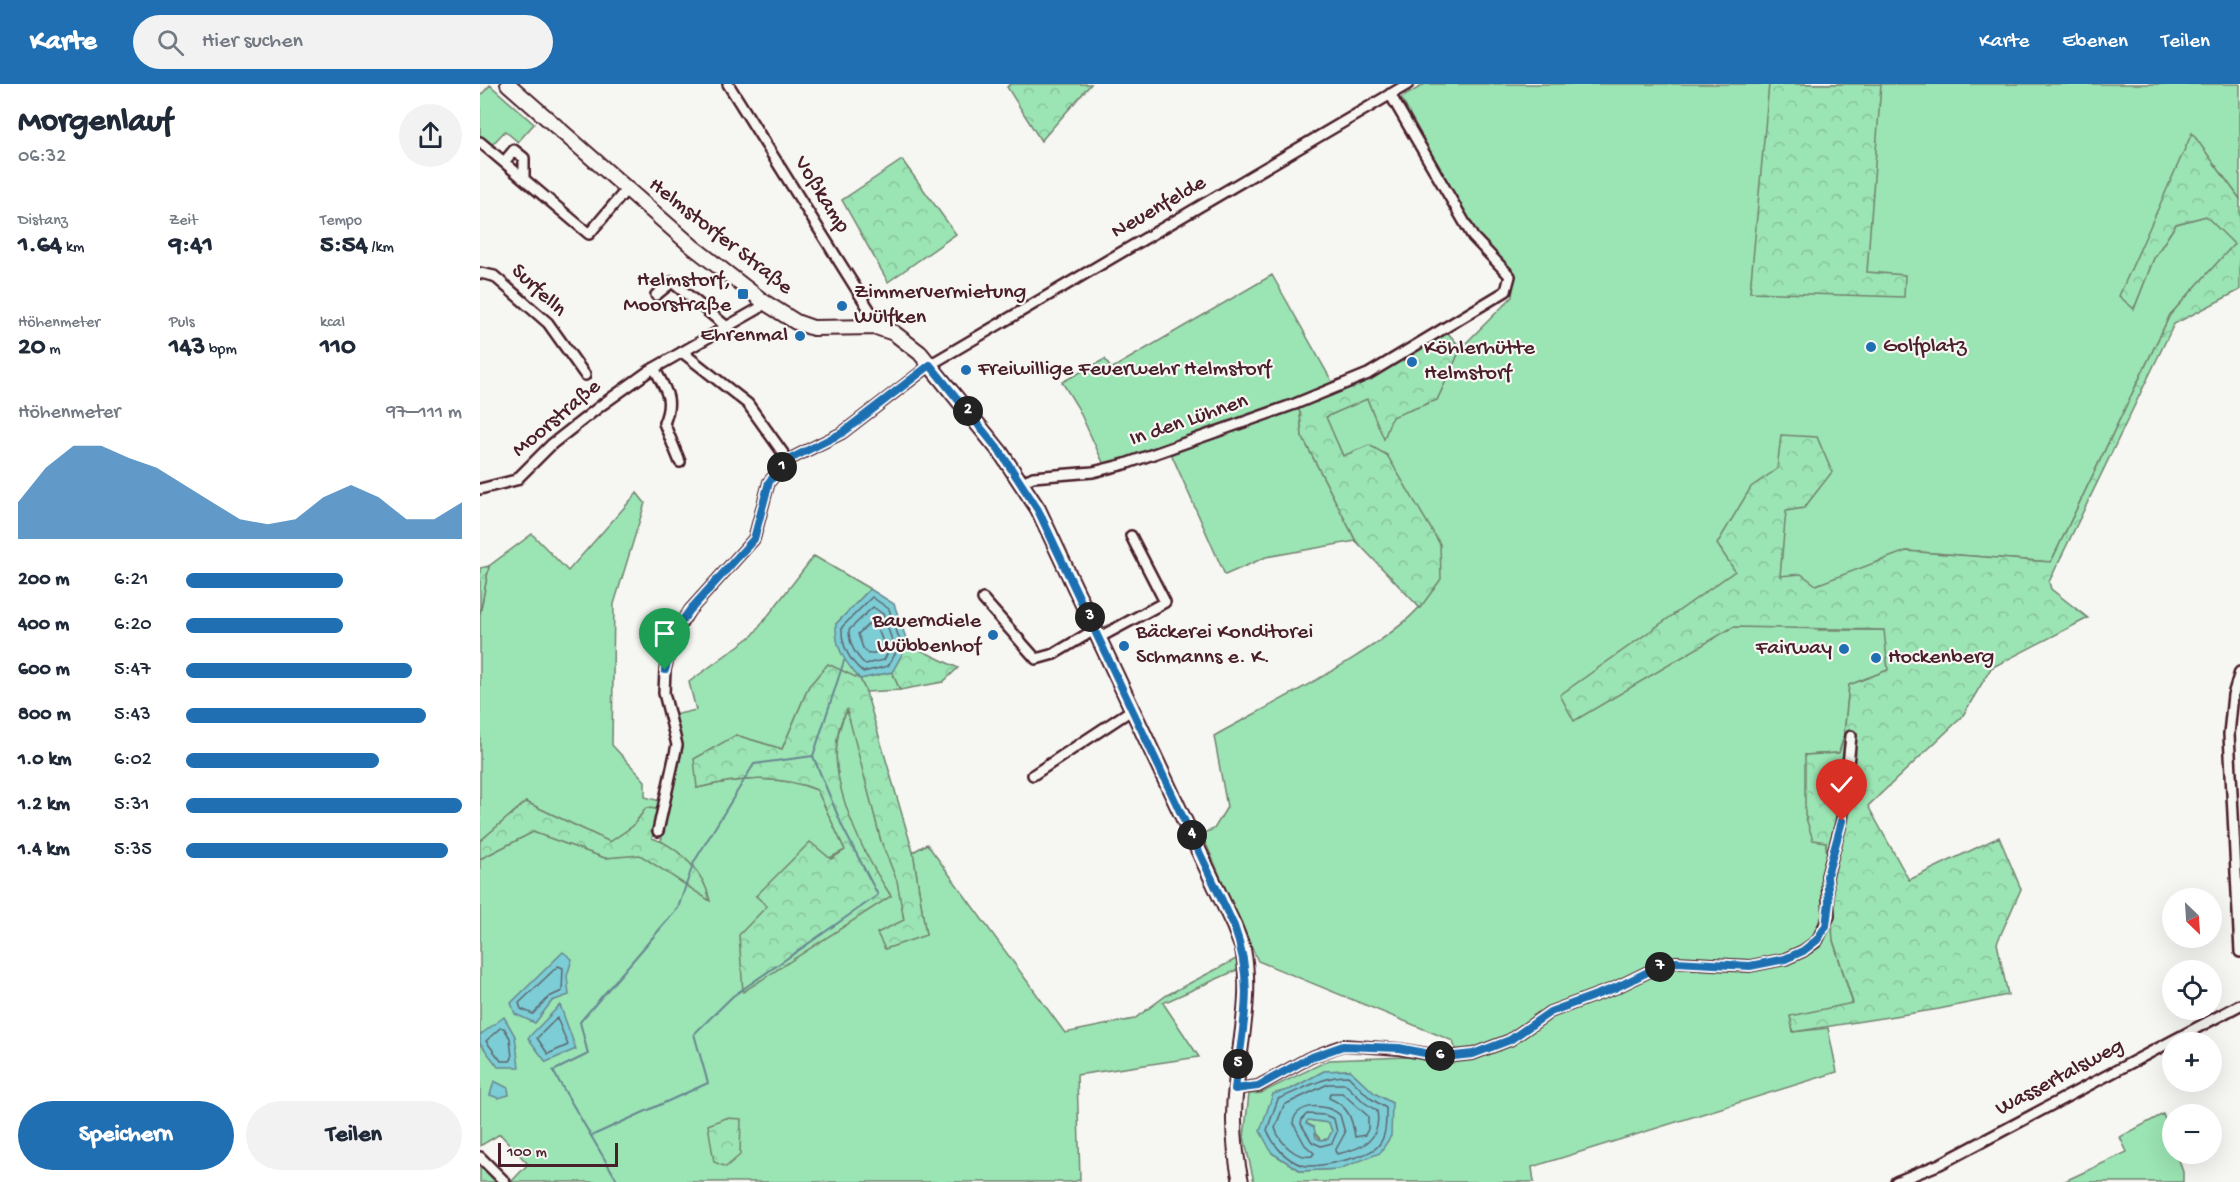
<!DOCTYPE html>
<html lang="de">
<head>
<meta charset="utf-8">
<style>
  :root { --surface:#fff; --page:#f2f2f3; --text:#1f2937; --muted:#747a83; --accent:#1f6fb2 }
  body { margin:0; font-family:"Gochi Hand",sans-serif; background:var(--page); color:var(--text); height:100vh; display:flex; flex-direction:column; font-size:22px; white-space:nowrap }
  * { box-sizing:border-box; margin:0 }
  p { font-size:20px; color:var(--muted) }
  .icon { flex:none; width:33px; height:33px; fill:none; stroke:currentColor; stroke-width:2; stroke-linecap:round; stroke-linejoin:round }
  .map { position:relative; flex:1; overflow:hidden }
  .panel { display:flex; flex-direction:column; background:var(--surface); width:480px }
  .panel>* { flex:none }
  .needle { width:39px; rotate:155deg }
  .controls { position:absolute; left:1682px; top:804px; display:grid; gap:12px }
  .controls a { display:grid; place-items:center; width:60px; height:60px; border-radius:50%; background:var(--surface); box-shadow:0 6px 24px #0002; font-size:30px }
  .scale { position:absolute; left:18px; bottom:15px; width:120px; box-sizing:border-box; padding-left:6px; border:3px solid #4a1f2b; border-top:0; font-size:16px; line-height:21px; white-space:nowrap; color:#4a1f2b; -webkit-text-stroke:4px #f6f6f2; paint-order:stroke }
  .pin { position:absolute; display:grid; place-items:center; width:51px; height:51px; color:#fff; margin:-62px -26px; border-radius:50% 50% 50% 0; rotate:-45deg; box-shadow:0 0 6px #0007 }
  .pin .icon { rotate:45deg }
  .km { position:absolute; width:30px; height:30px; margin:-15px; border-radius:50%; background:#222; color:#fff; font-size:16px; line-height:30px; text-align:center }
  .round { display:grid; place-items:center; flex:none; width:63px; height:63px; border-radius:32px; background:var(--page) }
  .headline { display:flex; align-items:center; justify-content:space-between; height:102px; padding:0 18px }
  h1 { font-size:33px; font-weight:700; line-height:45px }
  .stats { display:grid; grid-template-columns:repeat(3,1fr); gap:9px; height:102px; padding:6px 18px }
  .stats div { display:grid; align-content:center }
  .stats b { font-size:26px; font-weight:700 }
  .stats small { font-size:16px; font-weight:400 }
  .stats p { font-size:16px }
  .chart { height:168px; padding:12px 18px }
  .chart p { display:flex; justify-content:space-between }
  .chart svg { width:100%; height:108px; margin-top:6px; fill:var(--accent); opacity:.7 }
  .cta { display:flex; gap:12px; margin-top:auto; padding:12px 18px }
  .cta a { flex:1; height:69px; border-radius:36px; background:var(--accent); color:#fff; font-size:24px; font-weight:700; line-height:69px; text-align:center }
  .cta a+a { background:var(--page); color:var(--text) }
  ul { padding:0 18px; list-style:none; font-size:20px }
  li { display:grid; grid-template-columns:96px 72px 1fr; align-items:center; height:45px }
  li i { height:15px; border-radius:8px; background:var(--accent) }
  header { display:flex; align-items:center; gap:36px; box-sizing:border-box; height:84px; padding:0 30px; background:var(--accent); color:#fff }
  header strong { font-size:28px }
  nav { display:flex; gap:33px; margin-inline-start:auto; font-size:21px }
  .search { width:420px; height:54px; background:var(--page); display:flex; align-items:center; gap:15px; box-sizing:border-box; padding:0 21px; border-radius:33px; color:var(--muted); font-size:22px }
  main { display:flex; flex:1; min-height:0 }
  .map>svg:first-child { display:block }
  .green { fill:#9be4b3; stroke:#72826f; stroke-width:1.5; fill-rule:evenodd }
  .forest { fill:url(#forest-crowns); stroke:#72826f; stroke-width:1.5 }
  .water { fill:#7ccdd5; stroke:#688791; stroke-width:1.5; fill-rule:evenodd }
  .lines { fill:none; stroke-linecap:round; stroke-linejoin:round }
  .shore { stroke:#5e656f; stroke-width:1.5 }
  .stream { stroke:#688791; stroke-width:2 }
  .minor-casing { stroke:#4a1f2b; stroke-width:14 }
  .secondary-casing { stroke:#4a1f2b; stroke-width:18 }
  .minor { stroke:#f6f6f2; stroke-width:9 }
  .secondary { stroke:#f6f6f2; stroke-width:14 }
  .route-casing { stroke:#fff; stroke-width:12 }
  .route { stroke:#1f6fb2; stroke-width:8 }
  .poi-dot { fill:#1f6fb2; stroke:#f6f6f2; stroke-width:2 }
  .labels { text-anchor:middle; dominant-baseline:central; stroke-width:4.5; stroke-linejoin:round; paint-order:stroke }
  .street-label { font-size:22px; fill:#4a1f2b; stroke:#f6f6f2 }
  .poi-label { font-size:22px; fill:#4a1f2b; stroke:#f6f6f2; text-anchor:start }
</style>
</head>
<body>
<header>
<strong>Karte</strong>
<div class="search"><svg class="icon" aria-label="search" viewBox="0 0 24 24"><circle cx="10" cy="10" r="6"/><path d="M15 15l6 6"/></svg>Hier suchen</div>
<nav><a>Karte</a><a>Ebenen</a><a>Teilen</a></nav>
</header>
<main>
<section class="panel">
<div class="headline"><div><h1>Morgenlauf</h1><p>06:32</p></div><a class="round"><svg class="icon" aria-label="share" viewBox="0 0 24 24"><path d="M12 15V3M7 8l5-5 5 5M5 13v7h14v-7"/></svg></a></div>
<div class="stats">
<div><p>Distanz</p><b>1.64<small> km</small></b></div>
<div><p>Zeit</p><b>9:41</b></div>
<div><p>Tempo</p><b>5:54<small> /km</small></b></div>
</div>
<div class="stats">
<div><p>Höhenmeter</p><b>20<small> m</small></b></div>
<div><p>Puls</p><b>143<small> bpm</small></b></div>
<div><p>kcal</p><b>110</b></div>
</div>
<div class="chart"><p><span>Höhenmeter</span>97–111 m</p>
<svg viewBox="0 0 160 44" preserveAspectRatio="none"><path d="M0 44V29L10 15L20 6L30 6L40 11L50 15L60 22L70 29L80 36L90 38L100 36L110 27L120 22L130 27L140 36L150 36L160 29V44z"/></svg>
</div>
<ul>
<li><b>200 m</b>6:21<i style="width:57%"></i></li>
<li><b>400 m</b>6:20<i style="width:57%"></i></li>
<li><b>600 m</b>5:47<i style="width:82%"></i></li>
<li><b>800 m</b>5:43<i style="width:87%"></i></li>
<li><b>1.0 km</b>6:02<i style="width:70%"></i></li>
<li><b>1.2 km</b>5:31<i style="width:100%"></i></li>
<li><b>1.4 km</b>5:35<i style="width:95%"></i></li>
</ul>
<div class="cta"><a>Speichern</a><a>Teilen</a></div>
</section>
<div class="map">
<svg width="1760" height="1098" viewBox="0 0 1760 1098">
  <defs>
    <pattern id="forest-crowns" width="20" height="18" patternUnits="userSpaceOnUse" patternTransform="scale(1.5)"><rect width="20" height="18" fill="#9be4b3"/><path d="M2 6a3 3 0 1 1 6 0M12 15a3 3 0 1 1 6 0" fill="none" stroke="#87c39a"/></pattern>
  </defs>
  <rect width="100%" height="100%" fill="#f6f6f2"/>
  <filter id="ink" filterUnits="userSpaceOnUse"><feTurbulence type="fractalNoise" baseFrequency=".0167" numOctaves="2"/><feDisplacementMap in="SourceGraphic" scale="12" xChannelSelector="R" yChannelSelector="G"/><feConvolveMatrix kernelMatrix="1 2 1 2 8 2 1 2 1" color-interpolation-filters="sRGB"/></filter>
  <g filter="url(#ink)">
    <path class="green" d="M945,0H1760V115L1712,50L1654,225L1674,174L1696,140L1726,132L1755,160L1690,231L1571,478L1426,467L1339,546H1405L1408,586L1369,601L1364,652L1359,669L1325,671L1346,758L1353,856L1373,920L1311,932L1313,948L1348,944L1357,988L1052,1083L1054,1098H774L764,1053L769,1010L781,1009L849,976L977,971L973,957L778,877L725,758L718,751L734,745L747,723L734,652C785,623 920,558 947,513L863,372L845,333L887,314L904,354L911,333L957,316L981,264L1032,213L1034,191L996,150L921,14ZM870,986L894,1009L912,1019L859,1085L821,1087L792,1069L793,1010L811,1005L844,987Z
      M10,1L54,40L38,58L25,47L9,64L0,57V12Z
      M792,191L855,303L815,320L820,328L822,352L876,457L786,473L745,491L689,365L626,385L598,324L582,298L625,275L631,285Z
      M157,409L165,419L134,520L132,661L165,697V713L180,717L177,725L166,724L153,742L130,758L46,718L0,757V530L9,482L52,450L88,487Z
      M334,472L390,505L356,540L380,595L412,588L420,606L386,608L380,595L329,602L302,665L256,651L217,704C258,694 298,690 337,706L365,766L276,812L288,822L411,812C379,765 335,680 368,625L401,757L418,797L424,837L397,849L446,851L433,768L447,760L585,949L654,935L687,911L758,874L759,885L683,919L719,973L597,991L600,1096L592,1098H31L48,1080L20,1050L0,1062V775L53,748L125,774L160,770L229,816C226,791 202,770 181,757L203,663L194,631L216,626L209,598L273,551Z
      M1683,1030L1692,1055V1070H1697L1703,1088V1098H1583L1647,1068L1640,1053Z
      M828,1036L849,1039L852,1047L848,1055L841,1056L826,1039Z
      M0,1077L19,1098H0Z"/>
    <path class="forest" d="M531,0H611L561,57L527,3Z
      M1289,0H1401L1387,188L1425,191L1424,213L1270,208Z
      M1712,49L1760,115V206L1694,240L1569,498L1571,505L1608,534L1511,584L1482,633L1388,722L1429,796L1519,753L1541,805L1517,859L1528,911L1459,925L1313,948L1310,932L1373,919L1353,856L1346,758L1333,756L1325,731V671L1359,669L1364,652L1369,601L1408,586L1404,546L1253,543L1094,637L1080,611L1255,487L1237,460L1271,403L1297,385L1301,351L1337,353L1352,388L1324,424L1306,427L1300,492L1321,490L1336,501L1426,467L1571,478L1690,231L1754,160L1726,132L1696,140L1674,174L1654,225L1639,212Z
      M422,76L476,150L408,198L362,116Z
      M961,241L981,264L957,316L912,333L904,355L887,315L846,333L863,372L889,361L907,371L960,460L961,495L940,524L876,457L822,352L820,328L815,320L887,288Z
      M9,482L0,530V484Z
      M428,560L478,584L463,598L420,606L412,588Z
      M348,580L380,595L386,608L433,768L446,851L405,865L397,849L424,836L417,797L401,757L367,626C335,678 381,767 411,812L263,908L259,851L287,822L276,812L330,758L351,775L365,766L337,706C298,690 258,694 217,704L214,675L256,651L302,665L329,602Z
      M46,718L130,758L153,742L166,724L177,725L172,754C198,762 225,789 230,817L160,771L125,774L53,748L0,775V757Z
      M245,1034L261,1035L260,1071L246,1083L234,1078L228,1041Z"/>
    <path class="water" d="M390,505L414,520L428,560L412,588L380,595C364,577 355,564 356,540Z
      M83,868L92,875L87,892L89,911L72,917L55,939L35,930L31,919Z
      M80,921L96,965L66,978L48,954Z
      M24,933L35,952L39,983H18L0,959V951Z
      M870,986L894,1009L912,1019L911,1052L900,1069L859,1085L821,1087L792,1069L780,1047L793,1010L811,1005L844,987ZM828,1036L849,1039L852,1047L848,1055L841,1056L836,1054L834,1043L826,1039Z
      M14,997L28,1004L29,1011L18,1014L10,1011Z"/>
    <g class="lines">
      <path class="shore" d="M392,513L409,525L421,560L408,582L383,588C369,576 361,562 362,543Z
        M393,523L403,530L413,559L404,576L385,580C375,571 369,560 369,546Z
        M394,535L403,558L398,568L388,570L383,564L378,550Z
        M78,882L83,884L82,907L69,913L53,930L41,925L39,919Z
        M77,934L88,961L68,970L57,954Z
        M20,944H24L30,954L32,974L30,977H21L6,957Z
        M868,992L890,1014L906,1024C906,1037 907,1053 897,1063C887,1073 835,1085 822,1081C805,1076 793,1060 787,1046L798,1015C822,1006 842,992 868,992Z
        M848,1000H865L885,1019L897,1027C902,1056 882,1065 857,1070L855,1067L865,1049L860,1031C847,1019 816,1018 813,1039L825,1061L834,1069L832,1072C816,1075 800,1059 795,1044L804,1021Z
        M850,1009H862L888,1032V1045L885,1051L875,1053C872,1033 868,1022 849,1014Z
        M827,1030L845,1031L854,1035L857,1048L852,1059L841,1062L832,1058L821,1040L822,1035Z"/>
      <path class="stream" d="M111,1052L228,999L214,950L253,912L398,811L363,744L333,672
        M138,1098L73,987L108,970L100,938L198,824L214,778L274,680L333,672L364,577"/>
      <defs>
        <path id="minor" d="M248,0L397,238L396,243
          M0,58L109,150L146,106
          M24,78L34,66L44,74V95
          M0,189L14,192L68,239L105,291
          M176,211L192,198L247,243
          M202,268L268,320L308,376
          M174,284C186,306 194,315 184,339L200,378
          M542,398L553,393L613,388L645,380L815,320L888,290L1026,207L1030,192L993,153L910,10
          M0,405L36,396L72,360L123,320L169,287L278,225L284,218
          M503,515L556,575L574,570L616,545
          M620,553L685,518L651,452
          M1760,588L1753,611L1749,650L1760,868
          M553,691L653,625
          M178,747L197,661L184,609L185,586L193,553L210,526L274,455L289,398L308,376L362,349L453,279L928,0
          M755,1005L778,1002L829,974L863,961L919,965L965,973L993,970L1030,956L1070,928L1135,904L1176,884L1196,878L1270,882L1305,875L1323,867L1337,857L1349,832L1347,792L1362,736L1371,652
          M0,1073L25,1098
          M1416,1098L1460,1080L1760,921"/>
        <path id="secondary" d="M28,0L213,163L284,218L316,238L333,244L396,243L414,249L440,269L521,369L558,425L754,842L763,865C772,911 760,956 756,1002C752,1034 754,1066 761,1098"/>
      </defs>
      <use href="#minor" class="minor-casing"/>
      <use href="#secondary" class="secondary-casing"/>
      <use href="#minor" class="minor"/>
      <use href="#secondary" class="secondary"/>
    </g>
  </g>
  <g class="lines" filter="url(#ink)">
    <defs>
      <path id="route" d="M185,586L195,547L210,526L274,455L289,398L308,376L362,349L450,281L521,369L558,426L754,842C776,902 762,944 755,1005L778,1002L829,974L863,962L919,964L965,973L993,970L1030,956L1070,928L1135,904L1176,884L1196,878L1270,882L1305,875L1323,867L1337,856L1346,842L1349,818L1347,792L1362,737"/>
    </defs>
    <use href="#route" class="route-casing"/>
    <use href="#route" class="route"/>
  </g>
  <g class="poi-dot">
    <rect x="257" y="204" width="12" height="12" rx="3"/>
    <circle cx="362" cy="222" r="6"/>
    <circle cx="320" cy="252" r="6"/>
    <circle cx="1391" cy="263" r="6"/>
    <circle cx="932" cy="278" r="6"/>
    <circle cx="486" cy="286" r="6"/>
    <circle cx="513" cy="551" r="6"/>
    <circle cx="644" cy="562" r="6"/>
    <circle cx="1364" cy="565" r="6"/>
    <circle cx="1396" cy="574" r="6"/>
  </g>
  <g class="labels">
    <g class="street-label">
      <text transform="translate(341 111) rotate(58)">Voßkamp</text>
      <text transform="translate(679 124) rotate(-30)">Neuenfelde</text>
      <text transform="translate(240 153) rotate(38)">Helmstorfer Straße</text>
      <text transform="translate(58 207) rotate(43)">Surfelln</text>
      <text transform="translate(77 335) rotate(-40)">Moorstraße</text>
      <text transform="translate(709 337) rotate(-19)">In den Lühnen</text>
      <text transform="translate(1580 994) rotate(-28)">Wassertalsweg</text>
    </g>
    <g class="poi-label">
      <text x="251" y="197" text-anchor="end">Helmstorf,<tspan x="251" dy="25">Moorstraße</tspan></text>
      <text x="374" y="209">Zimmervermietung<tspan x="374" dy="25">Wülfken</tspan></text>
      <text x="308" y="252" text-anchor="end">Ehrenmal</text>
      <text x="1403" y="263">Golfplatz</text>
      <text x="944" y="265">Köhlerhütte<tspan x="944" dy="25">Helmstorf</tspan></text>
      <text x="498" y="286">Freiwillige Feuerwehr Helmstorf</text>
      <text x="501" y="538" text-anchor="end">Bauerndiele<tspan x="501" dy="25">Wübbenhof</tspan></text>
      <text x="656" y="549">Bäckerei Konditorei<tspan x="656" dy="25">Schmanns e. K.</tspan></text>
      <text x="1352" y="565" text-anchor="end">Fairway</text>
      <text x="1408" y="574">Hockenberg</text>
    </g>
  </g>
</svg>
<div class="controls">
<a><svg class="needle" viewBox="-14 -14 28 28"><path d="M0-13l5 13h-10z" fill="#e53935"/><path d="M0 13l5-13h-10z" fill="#747a83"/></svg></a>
<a><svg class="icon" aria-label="locate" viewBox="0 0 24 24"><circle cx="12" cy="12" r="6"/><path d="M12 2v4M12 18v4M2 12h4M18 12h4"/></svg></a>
<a>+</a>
<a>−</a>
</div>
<div class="scale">100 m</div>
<div class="pin" style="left:185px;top:586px;background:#1e9e55"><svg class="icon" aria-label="arrive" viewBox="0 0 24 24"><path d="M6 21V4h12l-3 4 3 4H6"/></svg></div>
<div class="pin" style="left:1362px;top:737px;background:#d93025"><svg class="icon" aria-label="check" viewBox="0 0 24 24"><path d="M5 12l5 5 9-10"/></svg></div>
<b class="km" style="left:302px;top:383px">1</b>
<b class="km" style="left:488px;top:327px">2</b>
<b class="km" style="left:610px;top:533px">3</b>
<b class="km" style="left:712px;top:751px">4</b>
<b class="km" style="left:758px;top:980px">5</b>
<b class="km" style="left:960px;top:972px">6</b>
<b class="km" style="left:1180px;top:883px">7</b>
</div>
</main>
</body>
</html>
